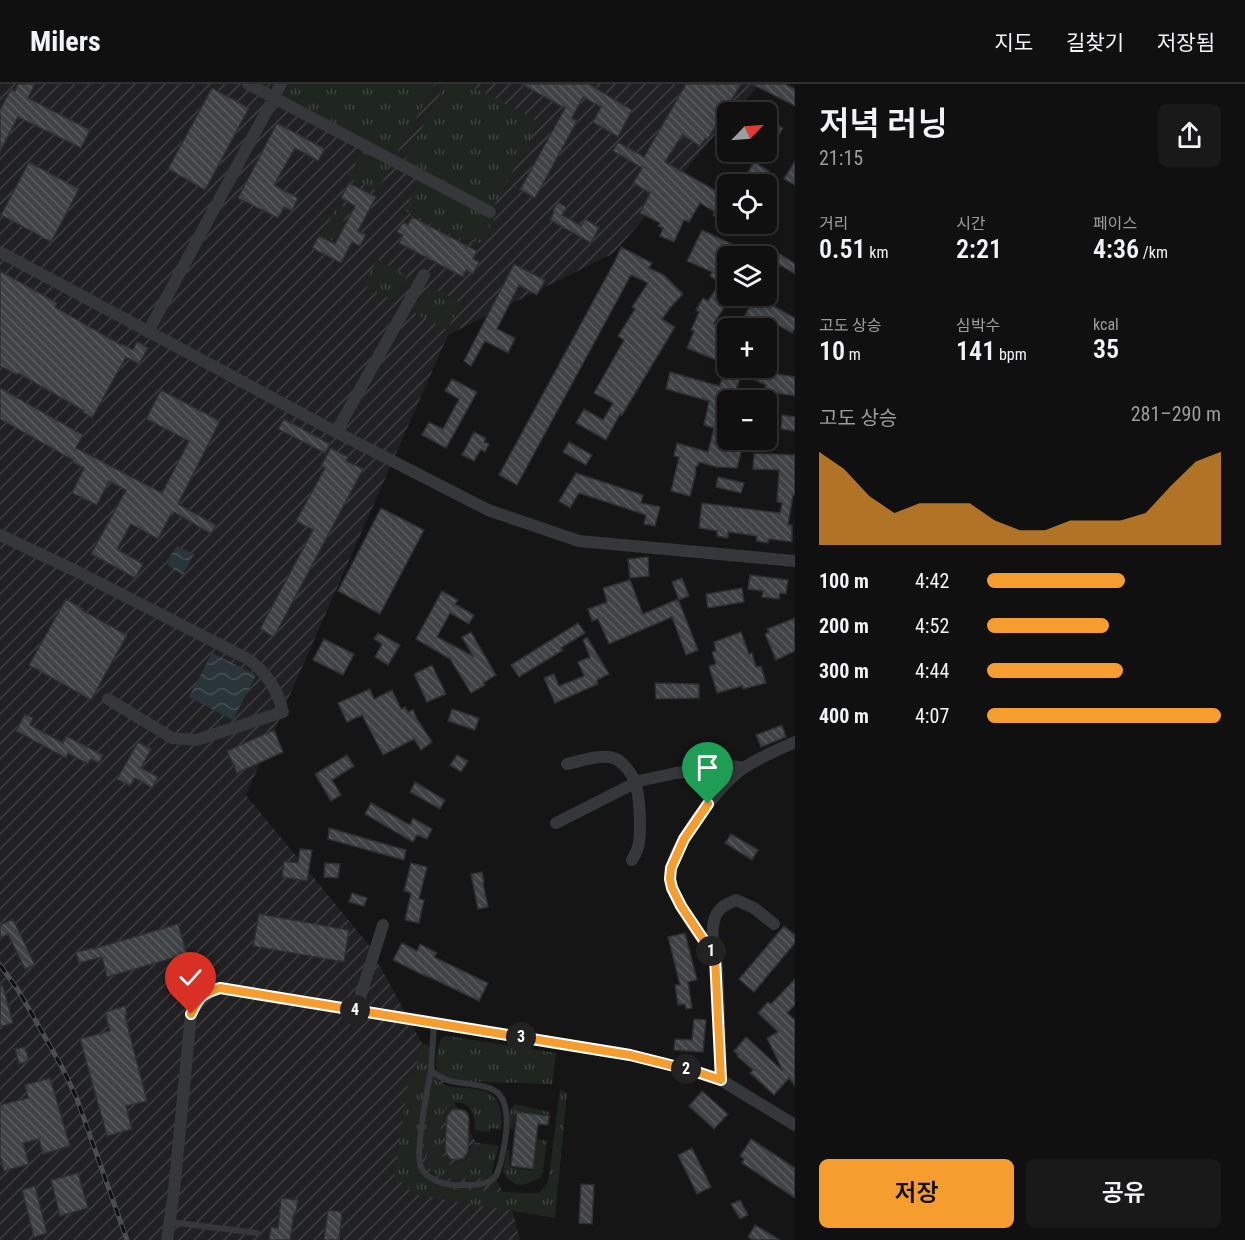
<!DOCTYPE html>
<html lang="ko">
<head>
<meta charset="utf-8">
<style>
  :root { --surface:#101010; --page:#191919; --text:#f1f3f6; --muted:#9c9d9f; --line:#303030; --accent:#f59d2e }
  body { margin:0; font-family:"Roboto Condensed","Noto Sans KR",sans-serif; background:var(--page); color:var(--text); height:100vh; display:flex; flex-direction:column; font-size:22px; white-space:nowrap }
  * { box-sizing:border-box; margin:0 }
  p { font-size:20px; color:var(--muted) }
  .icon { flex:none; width:33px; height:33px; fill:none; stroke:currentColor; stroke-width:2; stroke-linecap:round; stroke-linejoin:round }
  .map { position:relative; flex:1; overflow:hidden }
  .drawer { display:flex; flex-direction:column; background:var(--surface); width:450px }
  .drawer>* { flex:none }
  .needle { width:39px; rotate:65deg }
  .buttons { position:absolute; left:717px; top:18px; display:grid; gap:12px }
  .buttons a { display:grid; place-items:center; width:60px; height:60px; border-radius:9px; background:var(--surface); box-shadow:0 3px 9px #0003,0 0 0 2px var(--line); font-size:30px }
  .pin { position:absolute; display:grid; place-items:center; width:51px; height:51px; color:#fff; margin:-62px -26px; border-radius:50% 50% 50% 0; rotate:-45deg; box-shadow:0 0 6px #0007 }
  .pin .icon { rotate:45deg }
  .km { position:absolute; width:30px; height:30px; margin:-15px; border-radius:50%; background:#222; color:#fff; font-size:16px; line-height:30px; text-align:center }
  .round { display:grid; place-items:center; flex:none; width:63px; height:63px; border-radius:9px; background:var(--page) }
  .overview { display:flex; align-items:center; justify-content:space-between; height:102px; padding:0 24px }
  h1 { font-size:33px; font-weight:600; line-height:45px }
  .figures { display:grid; grid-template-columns:repeat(3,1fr); gap:9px; height:102px; padding:6px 24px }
  .figures div { display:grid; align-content:center }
  .figures b { font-size:26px; font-weight:600 }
  .figures small { font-size:16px; font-weight:400 }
  .figures p { font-size:16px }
  .chart { height:168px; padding:12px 24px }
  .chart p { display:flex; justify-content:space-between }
  .chart svg { width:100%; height:108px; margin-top:6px; fill:var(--accent); opacity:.7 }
  .primary-button { display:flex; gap:12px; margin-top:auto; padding:12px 24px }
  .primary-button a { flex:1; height:69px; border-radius:9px; background:var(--accent); color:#111; font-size:24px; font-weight:600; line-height:69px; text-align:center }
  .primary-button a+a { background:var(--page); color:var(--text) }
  ul { padding:0 24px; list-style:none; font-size:20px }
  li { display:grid; grid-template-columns:96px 72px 1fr; align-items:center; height:45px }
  li i { height:15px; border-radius:8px; background:var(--accent) }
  header { display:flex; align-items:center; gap:36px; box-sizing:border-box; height:84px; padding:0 30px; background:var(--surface); border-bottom:2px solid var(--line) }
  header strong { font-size:28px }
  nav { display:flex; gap:33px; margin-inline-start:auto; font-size:21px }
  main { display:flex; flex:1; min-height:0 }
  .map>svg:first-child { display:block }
  .industrial { fill:url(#industrial-furrows) }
  .grass { fill:url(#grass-tufts) }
  .water { fill:url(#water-waves) }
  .building { fill:url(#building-back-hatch); stroke:#2e2f32; stroke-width:1.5 }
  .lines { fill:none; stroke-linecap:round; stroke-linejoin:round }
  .service { stroke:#35373b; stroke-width:6 }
  .minor { stroke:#35373b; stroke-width:12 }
  .rail-casing { stroke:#4a4d52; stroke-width:5 }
  .rail { stroke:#101011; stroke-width:3; stroke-dasharray:9; stroke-linecap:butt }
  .route-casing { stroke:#fff; stroke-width:12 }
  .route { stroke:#f59d2e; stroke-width:8 }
</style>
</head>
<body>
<header>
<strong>Milers</strong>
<nav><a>지도</a><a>길찾기</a><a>저장됨</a></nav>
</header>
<main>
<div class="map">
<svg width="795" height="1156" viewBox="0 0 795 1156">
  <defs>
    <pattern id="industrial-furrows" width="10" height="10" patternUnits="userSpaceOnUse" patternTransform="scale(1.5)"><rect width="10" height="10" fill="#212123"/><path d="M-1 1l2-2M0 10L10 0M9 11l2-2" fill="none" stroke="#3e3f41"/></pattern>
    <pattern id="grass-tufts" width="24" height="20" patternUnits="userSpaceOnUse" patternTransform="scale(1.5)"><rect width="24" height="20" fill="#1f261f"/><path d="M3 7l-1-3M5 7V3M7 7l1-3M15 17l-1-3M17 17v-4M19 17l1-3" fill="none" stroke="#3d433d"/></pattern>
    <pattern id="water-waves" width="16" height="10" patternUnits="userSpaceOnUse" patternTransform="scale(1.5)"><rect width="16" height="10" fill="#2a353a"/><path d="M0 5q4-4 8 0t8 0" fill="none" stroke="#465054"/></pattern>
    <pattern id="building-back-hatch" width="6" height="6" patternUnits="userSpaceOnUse" patternTransform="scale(1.5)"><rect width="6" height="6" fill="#404346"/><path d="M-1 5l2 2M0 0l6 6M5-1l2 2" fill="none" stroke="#595b5e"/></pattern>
  </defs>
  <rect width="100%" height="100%" fill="#151516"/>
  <path class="industrial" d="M0,0H758V2L735,28H728L727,37L614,169L448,251L246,711L368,860L512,1125L520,1156H0Z"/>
  <path class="grass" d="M291,0H435L395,73L284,13Z
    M445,0H468L539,38L493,124L404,78Z
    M363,65L392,80L377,107L348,94Z
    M421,96L494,136L480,159L468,153L465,157L404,126Z
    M339,120L349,126L333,157L321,151Z
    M377,175L407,192L394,217L363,201Z
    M431,203L461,219L447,246L415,229Z
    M447,952L556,969L552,1000L457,997C453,995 446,994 442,991C431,983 438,965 441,954Z
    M424,960L429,962L431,967L416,1063V1071L418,1081L437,1099L457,1105L522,1109H539L547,1100L549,1092L560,1006L567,1009L555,1134L413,1110L405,1100L394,1094L409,993H415L420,965Z
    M432,994C438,998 446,1002 453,1003C470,1006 491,1001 499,1021C502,1029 502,1037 501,1045L490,1044V1048L475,1046C475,1036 475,1026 465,1021C461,1018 457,1018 452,1020C440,1025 442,1037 441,1048C440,1061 439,1087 461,1080C472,1077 473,1069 474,1058L499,1062L490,1093C482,1095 475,1095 466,1095C454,1096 441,1095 431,1086C416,1071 429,1014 432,994Z
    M515,1020L550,1028V1031L516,1028L513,1046L510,1045C509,1036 508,1026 515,1020Z
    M537,1055L547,1057L543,1087L541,1093C524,1102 515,1106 503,1088L507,1066L510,1067L509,1081L510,1083L533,1087Z"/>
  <path class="water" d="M177,462L194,470L183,491L169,482L167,477Z
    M212,569L256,591L233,636L189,613Z"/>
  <path class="building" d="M18,0H35L28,14L90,46L81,64L18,33L0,68V26L11,5L15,7Z
    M521,0H589L632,26L618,53L593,38L601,23L583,13L572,34L577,37L535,114L520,106L565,24Z
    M686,0H741L708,55L706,54L700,62L682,51L665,78L727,113L724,117L728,120V128L722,137L713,131L715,128L700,119L689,138L684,136L674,158L660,152L663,144L658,142L660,139L640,129L650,109L633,99L642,84L613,67L618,58L644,73Z
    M752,0H785L795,5V22Z
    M212,4L249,24L205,106L168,85Z
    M277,39L325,65L318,77L295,64L274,101L298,114L292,127L284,123L278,134L238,114Z
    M776,40L783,44L766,72V55Z
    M795,77V101L784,95Z
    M29,78L79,105L51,158L1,131Z
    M754,78L769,87L761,100H741Z
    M349,99L376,113L358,147L366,151L360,162L352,158L341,179L312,164L319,152L335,160L355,122L341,114Z
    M558,118L567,124L562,131L581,142L585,135L599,143L591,159L550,136L554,128L553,127Z
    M412,133L477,167L473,175L479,178L473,190L466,186L463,193L399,159L403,151L397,148L403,138L408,141Z
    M702,146L757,172H728V212H732L714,239L723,243L716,259L728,264V281L687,264L694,247L691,246L699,228L696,226L703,214L708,217L720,199L710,192L712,188L687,177Z
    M621,163L652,179L649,184L664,191L683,210L670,224L662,235L675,243L622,331L620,330L606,356L576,339L584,325L603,336L613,319L594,309L624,256L618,252L635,225L632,223L648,199L631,191L517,401L499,391L615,177Z
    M777,168L795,180V190L780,181L766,201V177L771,179Z
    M514,180L545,196L537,211L519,201L497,245L515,254L508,269L485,257L471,282L464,277Z
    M0,187L57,219L55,223L121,261L122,260L133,266L137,257L148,264L139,280L126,273L92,334L83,328L84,327L18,289L17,291L0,282Z
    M756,212L795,234V244L792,249L762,232L758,238L745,231Z
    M725,284H762L760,287L795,293V312L764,307L766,301L741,290L733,316H728V341L724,356H736L744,358L737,384L716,383L699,378L698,382H696L695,388H696L690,412L671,407L679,373L674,372L677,359L708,368L714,344L704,341L709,317L666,305L670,288L719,302L727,284Z
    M452,295L477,308L446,364L422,351L429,338L443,345L459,315L445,307Z
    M0,304L83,351L76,364L162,409L189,357L146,335L161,306L220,337L178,420L216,441L211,450L174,428L173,431L171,430L158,455L131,440L117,465L143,480L135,494L91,470L126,406L109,397L97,421L72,409L84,384L72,378L73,376L0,335Z
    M782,331L795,333V347L781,345Z
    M284,335L330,360L325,369L278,345Z
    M474,348L486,354L484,358L489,360L485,368L481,365L474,377L462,371Z
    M569,358L592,371L586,381L563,368Z
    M331,364L348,373L346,377L363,385L274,553L260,545L313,446L296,437L325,384L321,382Z
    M754,369L795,371V411H793L788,441H792V458L769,455L768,459L756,457L757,452L728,448V454L717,452V447L699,444L702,419L780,429L782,419L777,418L779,386L753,385Z
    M576,389L643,411L641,419L660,423L655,442L644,440L646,431L579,409L570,424L559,417Z
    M718,393L744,399L741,409L716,403Z
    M381,424L424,446L380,530L338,507Z
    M648,473L649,492L630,494L628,475Z
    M750,491L788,496L786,510L780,509L779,515L762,513L763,507L748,505Z
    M682,494L689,512L679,516L672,498Z
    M630,496L643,530L678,515L698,566L686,571L672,533L609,560L598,535L592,537L588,525L607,518L603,504Z
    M742,504L744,518L708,524L706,510Z
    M442,507L458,516L455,520L474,531L469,540L450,529L437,553L473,572L462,553L471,548L496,591L483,599L485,601L471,609L450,575L416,555Z
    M66,515L83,525L82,526L127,551L91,616L29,581Z
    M795,534V567L776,576L765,550L769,548L767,545Z
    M578,539L585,549L561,564L563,566L519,593L511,581Z
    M741,548L749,570L752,569L756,583L761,582L766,599L743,605L742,602L717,609L709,582L716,580L712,568L716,567L714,558Z
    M378,549L400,561L388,581L375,573L382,560L374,555Z
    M587,553L609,590L597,596L598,600L555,619L544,594L554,590L559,602L584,592L578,578L590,573L583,556Z
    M324,555L354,570L343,591L313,576Z
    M432,581L446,610L427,618L414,590Z
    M655,599L699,600V614L656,615Z
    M370,605L374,615L392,606L401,625L405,623L408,628L413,626L417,635L432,658L421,666L414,655L383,671L362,631L347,638L338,619Z
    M452,625L479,634L475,646L448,637Z
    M25,630L33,634L30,641L63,659L66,652L103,671L99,679L91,675L88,680L68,669L66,674L16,647Z
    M782,641L786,653L761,663L756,651Z
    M274,646L283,668L237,689L227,667Z
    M138,658L151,665L141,684L158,693L152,704L135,694L130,702L117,695Z
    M347,671L354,682L332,696L341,711L331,717L315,690Z
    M457,671L468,677L461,688L450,681Z
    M415,698L445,716L440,725L410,708Z
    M371,719L410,741L413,734L432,745L427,755L417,751L413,758L365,730Z
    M329,744L406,766L404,776L328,755Z
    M731,750L758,766L752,776L725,759Z
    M300,765L312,766L307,797L282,793L284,777L298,779Z
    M325,779L340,780L338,794L324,793Z
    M411,779L427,783L419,815L424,816L419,839L405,836L411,809L404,807Z
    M482,788L484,798L483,799L488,823L478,825L471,790Z
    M352,809L367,814L364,822L349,818Z
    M259,830L349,846L344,878L253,862Z
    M13,835L35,881L25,885L8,850L0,854V841Z
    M178,840L187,870L107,893L102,873L79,879L76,868L93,864V865Z
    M784,842L795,851V859L754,908L739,895Z
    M685,849L697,896L688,898L692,924L686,925L685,920L678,921L675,901H680L668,853Z
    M402,859L417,867L420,860L437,869L434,873L488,899L479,917L425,891V892L393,876Z
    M795,895V921L787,929L795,936V1002L789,994L774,1011L750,989L753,986L737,972L738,971L734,967L746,953L783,987L767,954L778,948L758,929L768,918L771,920Z
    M0,902H3L13,939L0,943Z
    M125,922L127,931L125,932L147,1017L126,1022L132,1045L107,1052L80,955L110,947L105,928Z
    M694,935L706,936L703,968L674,966L675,955L692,956Z
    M25,963L29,977L19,980L15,965Z
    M50,994L70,1062L43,1070L39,1055L23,1059L29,1080L4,1087L0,1071V1021L28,1014L25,1001Z
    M702,1007L728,1030L714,1045L689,1022Z
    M457,1025L465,1027L468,1031L469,1036L468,1067L464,1074L456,1076L451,1075L447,1071L445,1063L447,1032L452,1026Z
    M517,1028L549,1032L548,1041L538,1040L533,1085L511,1082Z
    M751,1055L795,1084V1114L742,1079L744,1075L740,1072Z
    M692,1064L711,1103L697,1110L678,1071Z
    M78,1089L88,1124L60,1132L51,1096Z
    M581,1100L594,1101L592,1140L579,1139Z
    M35,1102L47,1149L34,1153L22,1106Z
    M281,1114L298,1116L296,1129H294L290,1156H269L271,1143L278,1144Z
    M740,1116L748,1131L740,1135L731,1120Z
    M328,1126L342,1128L339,1156H324Z
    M755,1141L780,1156H753L748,1153Z"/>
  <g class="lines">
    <path class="service" d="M431,987C427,1007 415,1066 421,1083C426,1096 447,1102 460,1101C471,1101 487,1102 495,1093C498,1090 498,1085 500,1081C505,1062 513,1027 499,1010C489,999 461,1001 447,996C441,994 436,990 431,987L434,939
      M170,1138L257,1149"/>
    <path class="minor" d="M248,0L490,128
      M0,168L336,348L488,426L579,457L795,477
      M148,248L281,0
      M336,348L424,191
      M0,451L76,487L248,575C267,589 277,605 283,628L196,656L172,654L108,615
      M567,680C582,677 604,668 618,676C625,681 632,690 635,698C640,711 641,745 639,759C638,765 635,771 632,776
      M556,739L639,697L676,689L731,682L744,684
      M715,873C703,856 671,814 670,794C669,765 719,701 742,685C758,674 777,666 795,658
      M356,926L383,841
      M721,996C720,959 719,921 717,884C715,869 710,852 714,837C717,824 725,821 736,816L754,824L774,840
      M167,1156L174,1107L191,930C199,913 201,910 220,904L630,971L694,987L721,996L795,1041"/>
    <defs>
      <path id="rail" d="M0,881L18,906L41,946L63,985L77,1015L127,1156"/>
    </defs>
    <use href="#rail" class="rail-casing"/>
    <use href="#rail" class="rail"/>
  </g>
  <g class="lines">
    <defs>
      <path id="route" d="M191,930C199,913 201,910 220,904L630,971L694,987L721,996L715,873L681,822L672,804L670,795L671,784L684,755L708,720"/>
    </defs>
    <use href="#route" class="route-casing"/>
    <use href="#route" class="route"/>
  </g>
</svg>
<div class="buttons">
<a><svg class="needle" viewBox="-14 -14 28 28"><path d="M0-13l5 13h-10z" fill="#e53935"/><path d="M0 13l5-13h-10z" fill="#9c9d9f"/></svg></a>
<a><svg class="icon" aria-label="locate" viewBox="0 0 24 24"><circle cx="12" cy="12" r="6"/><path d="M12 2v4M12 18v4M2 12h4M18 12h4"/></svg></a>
<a><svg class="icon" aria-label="layers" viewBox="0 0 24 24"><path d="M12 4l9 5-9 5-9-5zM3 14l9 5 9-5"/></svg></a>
<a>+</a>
<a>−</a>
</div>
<div class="pin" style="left:708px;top:720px;background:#1e9e55"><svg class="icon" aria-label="arrive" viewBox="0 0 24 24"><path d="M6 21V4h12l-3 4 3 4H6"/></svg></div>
<div class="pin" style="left:191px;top:930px;background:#d93025"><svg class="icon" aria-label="check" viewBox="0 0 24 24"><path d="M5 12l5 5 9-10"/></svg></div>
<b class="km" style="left:711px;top:867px">1</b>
<b class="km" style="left:686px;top:985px">2</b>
<b class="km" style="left:521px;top:953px">3</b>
<b class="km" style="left:355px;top:926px">4</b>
</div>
<section class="drawer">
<div class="overview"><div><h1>저녁 러닝</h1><p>21:15</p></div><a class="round"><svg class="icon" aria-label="share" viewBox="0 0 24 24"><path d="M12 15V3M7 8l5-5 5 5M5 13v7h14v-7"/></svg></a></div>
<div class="figures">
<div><p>거리</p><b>0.51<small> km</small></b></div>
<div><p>시간</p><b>2:21</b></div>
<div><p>페이스</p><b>4:36<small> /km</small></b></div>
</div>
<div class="figures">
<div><p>고도 상승</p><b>10<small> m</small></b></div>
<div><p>심박수</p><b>141<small> bpm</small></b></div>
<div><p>kcal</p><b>35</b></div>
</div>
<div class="chart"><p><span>고도 상승</span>281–290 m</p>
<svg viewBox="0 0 160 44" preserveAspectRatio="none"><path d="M0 44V6L10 13L20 24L30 31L40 27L50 27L60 27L70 34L80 38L90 38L100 34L110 34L120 34L130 31L140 20L150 10L160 6V44z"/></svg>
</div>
<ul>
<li><b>100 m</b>4:42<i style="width:59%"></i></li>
<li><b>200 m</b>4:52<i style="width:52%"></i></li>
<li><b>300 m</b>4:44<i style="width:58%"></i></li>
<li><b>400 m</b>4:07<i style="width:100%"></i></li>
</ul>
<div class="primary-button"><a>저장</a><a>공유</a></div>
</section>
</main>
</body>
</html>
